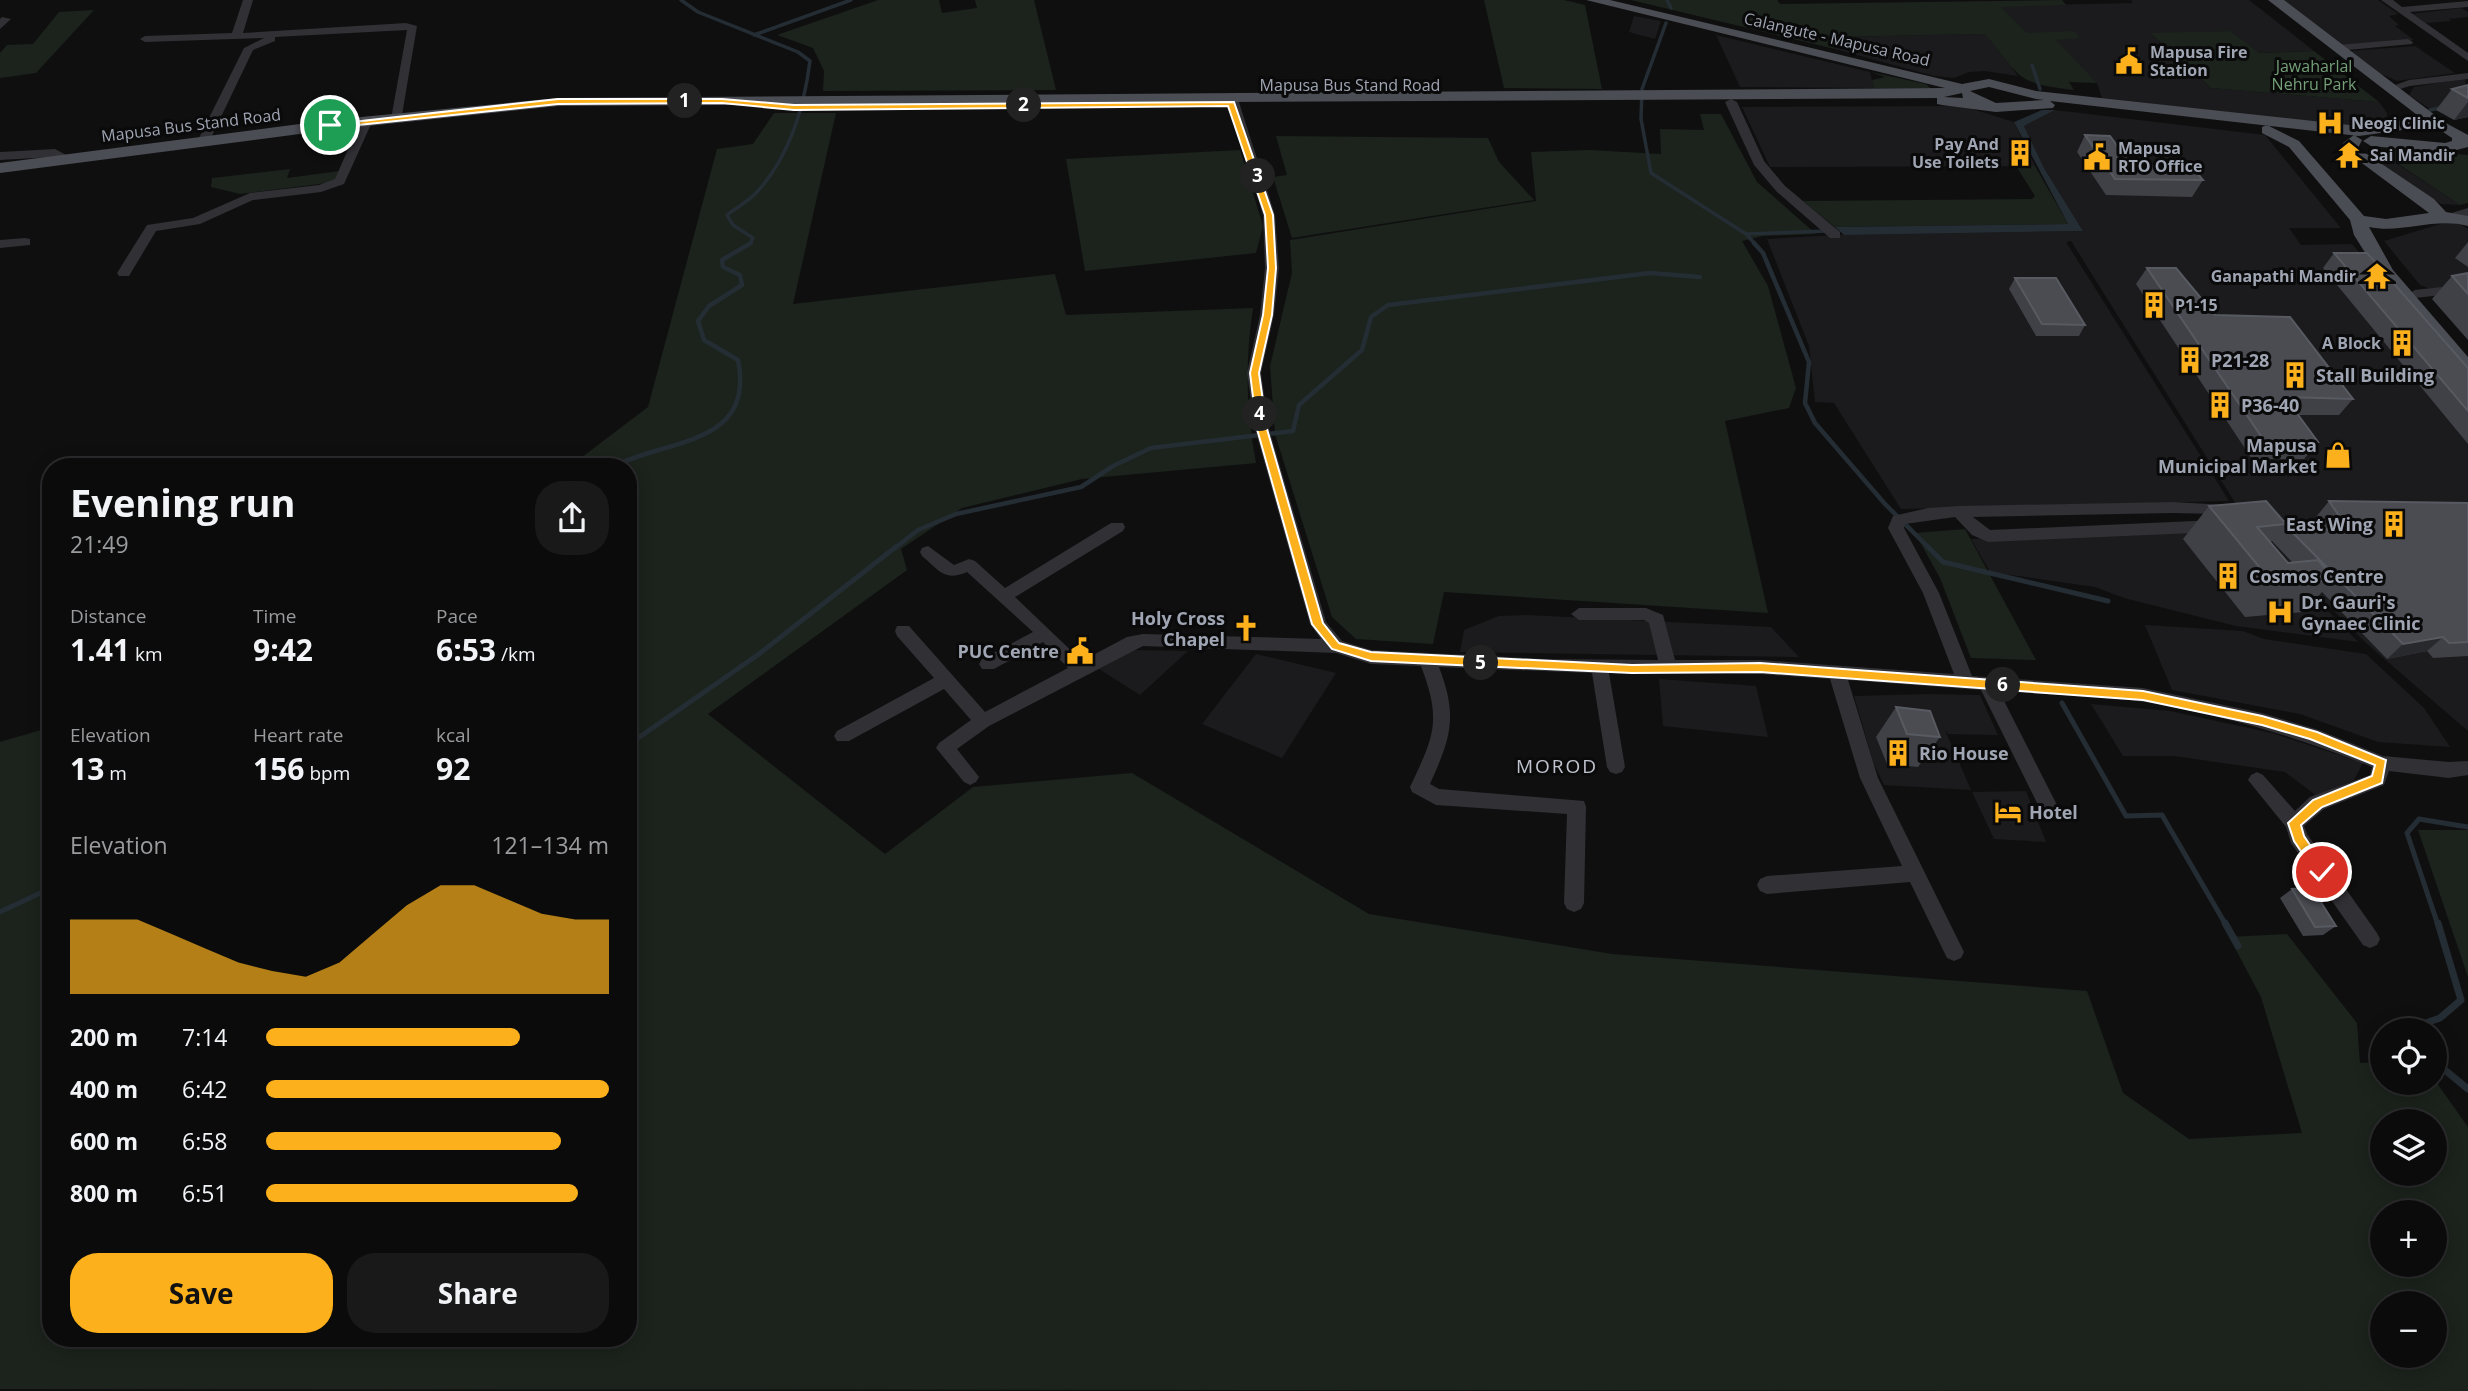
<!DOCTYPE html>
<html lang="en">
<head>
<meta charset="utf-8">
<style>
  :root { --surface:#0b0b0c; --page:#19191a; --text:#f1f3f6; --muted:#9a9b9d; --line:#2b2b2d; --accent:#fcb01b }
  body { margin:0; font-family:"Open Sans",sans-serif; background:var(--page); color:var(--text); height:100vh; display:flex; flex-direction:column; font-size:26px; white-space:nowrap }
  * { box-sizing:border-box; margin:0 }
  p { font-size:23px; color:var(--muted) }
  .icon { flex:none; width:38px; height:38px; fill:none; stroke:currentColor; stroke-width:2; stroke-linecap:round; stroke-linejoin:round }
  .map { position:relative; flex:1; overflow:hidden }
  .sheet { position:absolute; left:42px; top:458px; width:595px; height:889px; display:flex; flex-direction:column; background:var(--surface); border-radius:28px; box-shadow:0 4px 18px #0003,0 0 0 2px var(--line) }
  .sheet>* { flex:none }
  .fabs { position:absolute; left:2370px; top:1018px; display:grid; gap:14px }
  .fabs a { display:grid; place-items:center; width:77px; height:77px; border-radius:50%; background:var(--surface); box-shadow:0 4px 18px #0003,0 0 0 2px var(--line); font-size:35px }
  .pin { position:absolute; display:grid; place-items:center; width:60px; height:60px; color:#fff; margin:-30px; border:4px solid #fff; border-radius:50%; box-shadow:0 2px 7px #0007 }
  .km { position:absolute; width:35px; height:35px; margin:-18px; border-radius:50%; background:#222; color:#fff; font-size:19px; line-height:35px; text-align:center }
  .round { display:grid; place-items:center; flex:none; width:74px; height:74px; border-radius:28px; background:var(--page) }
  .head { display:flex; align-items:center; justify-content:space-between; height:119px; padding:0 28px }
  h1 { font-size:38px; font-weight:700; line-height:52px }
  .metrics { display:grid; grid-template-columns:repeat(3,1fr); gap:10px; height:119px; padding:7px 28px }
  .metrics div { display:grid; align-content:center }
  .metrics b { font-size:30px; font-weight:700 }
  .metrics small { font-size:19px; font-weight:400 }
  .metrics p { font-size:19px }
  .chart { height:196px; padding:14px 28px }
  .chart p { display:flex; justify-content:space-between }
  .chart svg { width:100%; height:126px; margin-top:7px; fill:var(--accent); opacity:.7 }
  .button { display:flex; gap:14px; margin-top:auto; padding:14px 28px }
  .button a { flex:1; height:80px; border-radius:28px; background:var(--accent); color:#111; font-size:28px; font-weight:700; line-height:80px; text-align:center }
  .button a+a { background:var(--page); color:var(--text) }
  ul { padding:0 28px; list-style:none; font-size:23px }
  li { display:grid; grid-template-columns:112px 84px 1fr; align-items:center; height:52px }
  li i { height:18px; border-radius:9px; background:var(--accent) }
  .map>svg:first-child { display:block }
  .built { fill:#1b1b1d }
  .green { fill:#1b231c; fill-rule:evenodd }
  .water { fill:#252d34 }
  .lines { fill:none; stroke-linecap:round; stroke-linejoin:round }
  .stream-far3 { stroke:#252d34; stroke-width:3.5 }
  .stream-far2 { stroke:#252d34; stroke-width:4.5 }
  .stream-far1 { stroke:#252d34; stroke-width:5 }
  .stream { stroke:#252d34; stroke-width:7 }
  .minor { fill:#303035; fill-rule:evenodd }
  .major { fill:#4b4d54; fill-rule:evenodd }
  .wall { fill:#3f4146; fill-rule:evenodd }
  .shaded-wall { fill:#28292c }
  .building { fill:#4a4c52; stroke:#575a61; stroke-width:2 }
  .route { fill:#fcb01b; stroke:#fff; stroke-width:2 }
  .labels { text-anchor:middle; dominant-baseline:central; stroke-width:6; stroke-linejoin:round; paint-order:stroke }
  .far-street-label { font-size:16px; fill:#9fa5b2; stroke:#0a0a0b }
  .far-poi-label { font-size:16px; font-weight:bold; fill:#9fa5b2; stroke:#0a0a0b; text-anchor:start }
  .far-park-label { font-size:16px; fill:#749f77; stroke:#0a0a0b }
  .poi-label { font-size:18px; font-weight:bold; fill:#9fa5b2; stroke:#0a0a0b; text-anchor:start }
  .neighbourhood-label { font-size:19px; letter-spacing:2px; fill:#c0c4ce; stroke:#0a0a0b }
</style>
</head>
<body>
<div class="map">
<svg width="2468" height="1391" viewBox="0 0 2468 1391">
  <rect width="100%" height="100%" fill="#0f0f10"/>
  <path class="built" d="M2131,0H2249L2314,51L2258,53L2231,31L2151,34L2211,88L2379,102L2387,113V117L2368,125H2342L2102,98L2097,83L2027,33L2000,6L2133,3Z
    M2283,0H2378L2398,14L2389,16L2399,25L2395,26L2414,40L2342,46Z
    M2461,8L2468,12V17L2449,19L2451,21L2426,23L2411,14Z
    M1634,16L1661,21L1655,39L1629,32Z
    M1986,34L2018,76L1985,71L1969,72L1954,78L1934,76L1835,49L1827,37Z
    M1716,35L1870,72L1874,88L1740,87Z
    M2415,46L2455,73L2397,81L2379,73L2350,51Z
    M2465,78L2468,101L2430,109L2409,95L2414,87Z
    M1963,106L2014,122L2035,166L1770,167L1742,107Z
    M2055,110L2265,135L2341,228H2289L2301,245L2352,244L2468,380V731L2367,644L2251,528L2071,241L2066,242L2229,501L1901,509L1834,403L1815,402L1809,346L1767,239L1835,235L2083,231L2044,168L2024,126Z
    M2385,156L2460,205L2441,204L2371,158Z
    M2447,222H2456L2468,229V283L2433,290L2420,285L2384,241Z
    M2248,528L2358,642L2236,626L2124,598L2095,587L1990,572L1971,539Z
    M1527,615L1771,627L1799,657L1460,652L1464,630L1499,616Z
    M2145,625L2243,631L2264,639L2366,654L2424,708L2450,747L2378,742L2300,714L2172,690Z
    M1134,650L1188,651L1140,695L1099,669Z
    M1256,654L1336,673L1282,758L1202,724Z
    M1659,679L1756,686L1768,737L1663,726Z
    M1929,694L1980,695L1998,735L1948,734L1945,730L1971,790L1884,785L1874,764L1854,696Z
    M2091,704L2170,711L2272,733L2363,763L2354,780L2317,796L2285,772L2174,756H2123Z
    M2026,791L2046,842L1994,839L1972,792Z"/>
  <path class="green" d="M878,0H939L942,13L977,8L975,0H1034L1056,90L823,91L824,71L813,48L777,35Z
    M1484,0H1564L1585,5L1602,89L1504,88Z
    M1631,0H1777L1780,4L2062,0L2066,5L2001,7L2027,33L2075,31L2080,38L2056,40L2097,83L2069,82L2074,90C2014,83 2022,78 1985,34L1827,37L1835,49Z
    M94,10L36,73L0,78V53L7,45L33,44L59,12Z
    M2231,31L2259,53L2314,51L2379,102L2211,88L2150,33Z
    M1870,72L1926,84L1930,88H1874L1872,80L1885,77Z
    M774,113H836L793,304L1055,274L1066,315L1253,308C1245,361 1246,410 1256,463L1082,479L962,508L901,549L907,570L708,714L885,854L973,787L1132,773L1369,914L1612,954L2087,991L2123,1093L2189,1139L2302,1133L2261,997L2229,937L2287,934L2357,1023L2360,1063L2382,1062V1083H2434V1079L2468,1127V1391L0,1389V742L51,727V1339H628V467H569L648,407L717,149L753,144ZM2382,1122H2434V1174H2382ZM2382,1213H2434V1265H2382ZM2382,1304H2434V1356H2382Z
    M1700,114H1721L1757,182L1816,234L1763,236L1742,241L1768,286L1796,388L1789,408L1725,421L1768,613L1444,592L1433,644L1356,639L1332,617L1275,434L1270,366L1292,273L1290,240L1536,201L1531,152L1590,150L1661,154L1660,129L1704,130Z
    M1276,136L1488,138L1499,162L1534,200L1292,238L1273,177L1287,175Z
    M2374,148L2468,155V203L2460,205Z
    M1240,150L1263,226L1256,253L1085,271L1066,159Z
    M2016,166H2035L2068,224L1835,227L1803,201L2032,199L2035,196Z
    M290,169L287,178L340,171L335,182L240,194L211,187L212,178Z
    M1965,529L2036,660L1971,658L1940,578L1915,533Z
    M2418,830H2468V977Z"/>
  <path class="water" d="M2042,110H2055L2024,126L2044,168L2083,231L1844,235L1835,227L2068,224L2014,122Z"/>
  <g class="lines">
    <path class="stream-far3" d="M681,0L698,12L798,52L810,61C804,108 790,156 757,192C749,201 737,207 727,215L733,225L753,238L749,245
      M1667,0L1671,8
      M1666,23L1642,89L1641,119L1651,173L1746,234L1756,245
      M754,35L851,0
      M2032,65L2040,89
      M2430,110L2444,107
      M1746,234L1827,231"/>
    <path class="stream-far2" d="M1754,243L1763,253L1809,362L1805,403L1815,423L1885,504L1929,548
      M612,467C664,439 756,447 738,360L704,340L698,321L709,306L742,285L740,275L723,267L722,260L751,243
      M895,548L918,530L956,514L1081,487L1113,466L1151,448L1293,431L1299,405L1362,350L1371,317L1388,305L1650,273L1700,277"/>
    <path class="stream-far1" d="M1927,546L1943,562L2108,601
      M2062,703L2126,816L2162,815L2226,925
      M628,745L759,654L897,546
      M0,912L51,888
      M2438,925L2407,833L2419,819L2468,827"/>
    <path class="stream" d="M2225,923L2238,946
      M2403,1031L2440,1018L2461,1000L2438,923
      M2434,1061L2468,1089"/>
    <path class="minor" d="M243,0H253L243,33L406,23L417,26L401,121L391,119L407,30L275,37V41L253,50L209,142L199,145L197,142L244,48L264,38L145,42L140,39L145,36L232,33Z
      M2381,0H2393L2402,7L2468,1V7L2410,12L2468,53V61Z
      M2,17L11,19L0,29V19Z
      M2408,39L2413,42L2412,44L2337,51L2332,48L2337,45Z
      M2468,73V79L2410,86L2390,92L2384,89L2409,80Z
      M1231,93L1237,96L1275,215L1279,268L1274,315L1261,373L1269,429L1326,622L1342,641L1371,650L1544,659L1658,660L1649,623L1644,620H1579L1571,614L1579,608H1646L1663,615L1675,660H1760L1954,674L1923,593L1888,528L1893,516L1928,508L1960,506L2172,502L2228,505L2237,515L2235,519L2229,521L2218,514L2172,513L1973,517L1990,530L2217,520L2225,526L2217,532L1988,542L1972,535L1955,517L1905,524L1904,528L1939,593L1972,676L2143,688L2262,713L2319,730L2383,756L2449,762L2468,761V775L2449,778L2389,771L2384,785L2324,809L2304,826L2307,834L2377,933L2380,939L2377,945L2370,948L2363,945L2291,843L2286,827L2248,780L2251,775L2257,772L2263,775L2295,811L2310,797L2370,775L2372,767C2298,737 2223,715 2145,702C2097,695 2047,695 1999,691L2059,809L2057,815L2050,817L2043,815L1981,690L1848,680L1878,778L1964,952L1961,958L1954,961L1947,958L1910,882L1767,894L1760,891L1757,885L1760,879L1767,876L1902,866L1860,778L1830,679L1760,674L1609,673L1625,767L1622,772L1616,774L1610,772L1607,767L1592,673L1439,667C1458,717 1451,737 1430,784L1439,789L1584,801L1586,807L1584,903L1581,909L1574,912L1567,909L1564,903L1567,814L1436,805L1412,792L1410,787C1434,736 1442,721 1421,666L1371,664L1336,653L1143,646L989,726L957,749L979,777L976,782L970,785L964,782L936,748L939,743L971,720L944,689L849,741H837L834,736L837,731L934,678L897,636L895,631L897,626H909L985,712L1068,668L1043,642L994,669H982L979,664L982,659L1033,632L967,572C944,582 939,570 922,556L920,552L922,548L928,546L954,565L969,559L975,561L1005,588L1111,523H1123L1125,527L1123,531L1015,597L1082,661L1127,637L1143,634L1321,639L1310,624L1255,429L1247,373L1260,315L1265,268L1263,215L1225,96Z
      M1731,99L1737,102L1764,161L1785,186L1840,232V238H1830L1777,192L1754,165L1725,102Z
      M366,119L372,122L344,184L321,192L253,200L200,224L156,231L129,276H119L117,273L147,225L193,218L250,193L319,185L335,179L360,122Z
      M55,149L72,158L66,162L53,157L0,160V152Z
      M2468,208V216L2451,219L2445,215Z
      M25,238L30,239V245L0,248V240Z
      M2468,284V292L2415,298L2408,294L2415,290Z"/>
    <path class="major" d="M1586,0H1610L1962,84L1989,79L2036,91L2359,126L2421,118L2268,0H2284L2444,122L2468,135V147L2445,153L2371,146L2363,141L2371,136L2445,143L2452,141V138L2440,130L2424,127L2359,136L2050,101L2055,105L2053,108L1996,112L1942,105L1937,104V98L558,106L330,130L0,173V163L330,120L558,98L1945,88ZM1989,87L2036,99L2044,100L1996,103L1970,91ZM1962,93L1963,98L1944,97Z
      M2267,125L2299,141L2364,216L2386,219L2429,213L2343,149V143L2354,135L2362,140L2358,148L2434,199L2446,212L2468,216V226C2434,217 2402,234 2369,227L2393,270L2468,357V375L2461,373L2381,278L2354,235L2350,220L2289,147L2262,133V127Z"/>
  </g>
  <path class="wall" d="M2468,85V117L2454,120L2436,110L2452,89Z
    M2085,135L2131,165L2203,180L2192,197L2106,195L2077,152Z
    M2468,242V267L2455,258Z
    M2334,253L2468,368V444L2323,268Z
    M2147,268L2215,315L2353,399L2339,415H2298L2318,442L2304,459H2252L2136,284Z
    M2468,273V340L2432,299L2452,276Z
    M2015,278L2085,325L2079,336H2036L2009,289Z
    M2329,501L2468,503V656L2433,658L2427,651L2387,659L2322,592L2304,612L2245,617L2183,539L2209,506L2284,521L2312,532L2325,530L2316,517ZM2272,541L2293,563H2288L2270,542Z
    M1896,707L1940,737L1918,767L1887,764L1876,737Z
    M2292,889L2336,926L2323,935L2303,936L2280,898Z"/>
  <path class="shaded-wall" d="M2468,102V117L2454,120Z
    M2443,637L2427,651L2387,659L2403,644Z"/>
  <path class="building" d="M2468,85V98L2452,89Z
    M2085,135L2110,136L2131,165L2192,167L2203,180L2115,179Z
    M2334,253H2367L2468,368V411Z
    M2147,268H2176L2215,315L2290,317L2353,399L2285,397L2318,442H2265Z
    M2468,273V294L2452,276Z
    M2015,278H2056L2085,325L2042,324Z
    M2266,501L2286,524L2257,527L2288,563L2318,560L2334,580L2274,585L2209,506Z
    M2329,501L2468,503V642L2449,643L2443,637L2403,644L2285,525L2286,524L2284,521L2298,519L2312,532L2346,526Z
    M1896,707L1930,711L1940,737L1907,734Z
    M2312,888L2336,926L2315,927L2292,889Z"/>
  <path class="route" d="M558,99H722L794,105L1234,102L1273,215L1276,268L1272,315L1259,373L1267,429L1323,623L1339,643L1371,652L1632,665L1760,663L2143,691L2262,716L2317,732L2386,760L2382,783L2322,807L2301,825L2304,836L2328,872L2322,877L2317,875L2294,841L2288,823L2313,800L2372,776L2375,765L2310,739L2262,725L2143,700L1760,672L1632,673L1371,661L1332,649L1312,624L1257,429L1250,373L1263,315L1268,268L1265,215L1228,106L794,110L722,103L558,104L330,128L326,125Z"/>
  <defs>
    <symbol id="civic-bare" viewBox="-9 -9 18 18"><path d="M-.6-6.5H3V-4.5H.6V-3L4-1V1h2V6H-6V1h2V-1L-.6-3ZM-1.2 2.5V6h2.4V2.5Z" fill="#fcb01b" stroke="#0a0a0b" stroke-width="2.5" paint-order="stroke"/></symbol>
    <symbol id="hospital-bare" viewBox="-9 -9 18 18"><path d="M-5-5h3v3.5h4V-5h3V5h-3V1.5h-4V5h-3Z" fill="#fcb01b" stroke="#0a0a0b" stroke-width="2.5" paint-order="stroke"/></symbol>
    <symbol id="building-bare" viewBox="-9 -9 18 18"><path d="M-4-6H4V6H1V3H-1V6H-4ZM-2.5-4.3h1.7v1.8h-1.7ZM.8-4.3h1.7v1.8H.8ZM-2.5-1h1.7V.8h-1.7ZM.8-1h1.7V.8H.8Z" fill="#fcb01b" stroke="#0a0a0b" stroke-width="2.5" paint-order="stroke"/></symbol>
    <symbol id="temple-bare" viewBox="-9 -9 18 18"><path d="M0-6L5-2H3V0L6.5 2.5H4V6H1.5V3h-3V6H-4V2.5H-6.5L-3 0V-2H-5Z" fill="#fcb01b" stroke="#0a0a0b" stroke-width="2.5" paint-order="stroke"/></symbol>
    <symbol id="shop-bare" viewBox="-9 -9 18 18"><path d="M-5-2.5h2.3a2.7 3.5 0 0 1 5.4 0H5L5.5 6h-11ZM-1.5-2.5h3a1.5 2.3 0 0 0-3 0Z" fill="#fcb01b" stroke="#0a0a0b" stroke-width="2.5" paint-order="stroke"/></symbol>
    <symbol id="church-bare" viewBox="-9 -9 18 18"><path d="M-1.2-6h2.4v3.5h3.3v2.4h-3.3V6h-2.4V-.1h-3.3v-2.4h3.3Z" fill="#fcb01b" stroke="#0a0a0b" stroke-width="2.5" paint-order="stroke"/></symbol>
    <symbol id="hotel-bare" viewBox="-9 -9 18 18"><path d="M-6-4.5h1.5V1H6V5H4.5V3h-9V5H-6ZM-4 0a1.8 1.8 0 1 1 3.6 0ZM.5 0V-2.5h3Q6-2.5 6 0Z" fill="#fcb01b" stroke="#0a0a0b" stroke-width="2.5" paint-order="stroke"/></symbol>
  </defs>
  <g fill-rule="evenodd">
    <use href="#civic-bare" x="2110" y="42" width="38" height="38"/>
    <use href="#hospital-bare" x="2311" y="104" width="38" height="38"/>
    <use href="#building-bare" x="2001" y="134" width="38" height="38"/>
    <use href="#temple-bare" x="2330" y="136" width="38" height="38"/>
    <use href="#civic-bare" x="2078" y="138" width="38" height="38"/>
    <use href="#temple-bare" x="2358" y="257" width="38" height="38"/>
    <use href="#building-bare" x="2135" y="286" width="38" height="38"/>
    <use href="#building-bare" x="2383" y="324" width="38" height="38"/>
    <use href="#building-bare" x="2171" y="341" width="38" height="38"/>
    <use href="#building-bare" x="2276" y="356" width="38" height="38"/>
    <use href="#building-bare" x="2201" y="386" width="38" height="38"/>
    <use href="#shop-bare" x="2319" y="436" width="38" height="38"/>
    <use href="#building-bare" x="2375" y="505" width="38" height="38"/>
    <use href="#building-bare" x="2209" y="557" width="38" height="38"/>
    <use href="#hospital-bare" x="2261" y="593" width="38" height="38"/>
    <use href="#church-bare" x="1227" y="609" width="38" height="38"/>
    <use href="#civic-bare" x="1061" y="632" width="38" height="38"/>
    <use href="#building-bare" x="1879" y="734" width="38" height="38"/>
    <use href="#hotel-bare" x="1989" y="793" width="38" height="38"/>
  </g>
  <g class="labels">
    <g class="far-street-label">
      <text transform="translate(1837 39) rotate(13)">Calangute - Mapusa Road</text>
      <text x="1350" y="85">Mapusa Bus Stand Road</text>
      <text transform="translate(191 125) rotate(-7)">Mapusa Bus Stand Road</text>
    </g>
    <g class="far-poi-label">
      <text x="2150" y="52">Mapusa Fire<tspan x="2150" dy="18">Station</tspan></text>
      <text x="2351" y="123">Neogi Clinic</text>
      <text x="1999" y="144" text-anchor="end">Pay And<tspan x="1999" dy="18">Use Toilets</tspan></text>
      <text x="2118" y="148">Mapusa<tspan x="2118" dy="18">RTO Office</tspan></text>
      <text x="2370" y="155">Sai Mandir</text>
      <text x="2356" y="276" text-anchor="end">Ganapathi Mandir</text>
      <text x="2175" y="305">P1-15</text>
      <text x="2381" y="343" text-anchor="end">A Block</text>
    </g>
    <g class="far-park-label">
      <text x="2314" y="66">Jawaharlal<tspan x="2314" dy="18">Nehru Park</tspan></text>
    </g>
    <g class="poi-label">
      <text x="2211" y="360">P21-28</text>
      <text x="2316" y="375">Stall Building</text>
      <text x="2241" y="405">P36-40</text>
      <text x="2317" y="445" text-anchor="end">Mapusa<tspan x="2317" dy="21">Municipal Market</tspan></text>
      <text x="2373" y="524" text-anchor="end">East Wing</text>
      <text x="2249" y="576">Cosmos Centre</text>
      <text x="2301" y="602">Dr. Gauri's<tspan x="2301" dy="21">Gynaec Clinic</tspan></text>
      <text x="1225" y="618" text-anchor="end">Holy Cross<tspan x="1225" dy="21">Chapel</tspan></text>
      <text x="1059" y="651" text-anchor="end">PUC Centre</text>
      <text x="1919" y="753">Rio House</text>
      <text x="2029" y="812">Hotel</text>
    </g>
    <g class="neighbourhood-label">
      <text x="1557" y="766">MOROD</text>
    </g>
  </g>
</svg>
<div class="fabs">
<a><svg class="icon" aria-label="locate" viewBox="0 0 24 24"><circle cx="12" cy="12" r="6"/><path d="M12 2v4M12 18v4M2 12h4M18 12h4"/></svg></a>
<a><svg class="icon" aria-label="layers" viewBox="0 0 24 24"><path d="M12 4l9 5-9 5-9-5zM3 14l9 5 9-5"/></svg></a>
<a>+</a>
<a>−</a>
</div>
<div class="pin" style="left:330px;top:125px;background:#1e9e55"><svg class="icon" aria-label="arrive" viewBox="0 0 24 24"><path d="M6 21V4h12l-3 4 3 4H6"/></svg></div>
<div class="pin" style="left:2322px;top:872px;background:#d93025"><svg class="icon" aria-label="check" viewBox="0 0 24 24"><path d="M5 12l5 5 9-10"/></svg></div>
<b class="km" style="left:685px;top:101px">1</b>
<b class="km" style="left:1024px;top:105px">2</b>
<b class="km" style="left:1258px;top:176px">3</b>
<b class="km" style="left:1260px;top:414px">4</b>
<b class="km" style="left:1481px;top:663px">5</b>
<b class="km" style="left:2003px;top:685px">6</b>
<section class="sheet">
<div class="head"><div><h1>Evening run</h1><p>21:49</p></div><a class="round"><svg class="icon" aria-label="share" viewBox="0 0 24 24"><path d="M12 15V3M7 8l5-5 5 5M5 13v7h14v-7"/></svg></a></div>
<div class="metrics">
<div><p>Distance</p><b>1.41<small> km</small></b></div>
<div><p>Time</p><b>9:42</b></div>
<div><p>Pace</p><b>6:53<small> /km</small></b></div>
</div>
<div class="metrics">
<div><p>Elevation</p><b>13<small> m</small></b></div>
<div><p>Heart rate</p><b>156<small> bpm</small></b></div>
<div><p>kcal</p><b>92</b></div>
</div>
<div class="chart"><p><span>Elevation</span>121–134 m</p>
<svg viewBox="0 0 160 44" preserveAspectRatio="none"><path d="M0 44V18L10 18L20 18L30 23L40 28L50 33L60 36L70 38L80 33L90 23L100 13L110 6L120 6L130 11L140 16L150 18L160 18V44z"/></svg>
</div>
<ul>
<li><b>200 m</b>7:14<i style="width:74%"></i></li>
<li><b>400 m</b>6:42<i style="width:100%"></i></li>
<li><b>600 m</b>6:58<i style="width:86%"></i></li>
<li><b>800 m</b>6:51<i style="width:91%"></i></li>
</ul>
<div class="button"><a>Save</a><a>Share</a></div>
</section>
</div>
</body>
</html>
